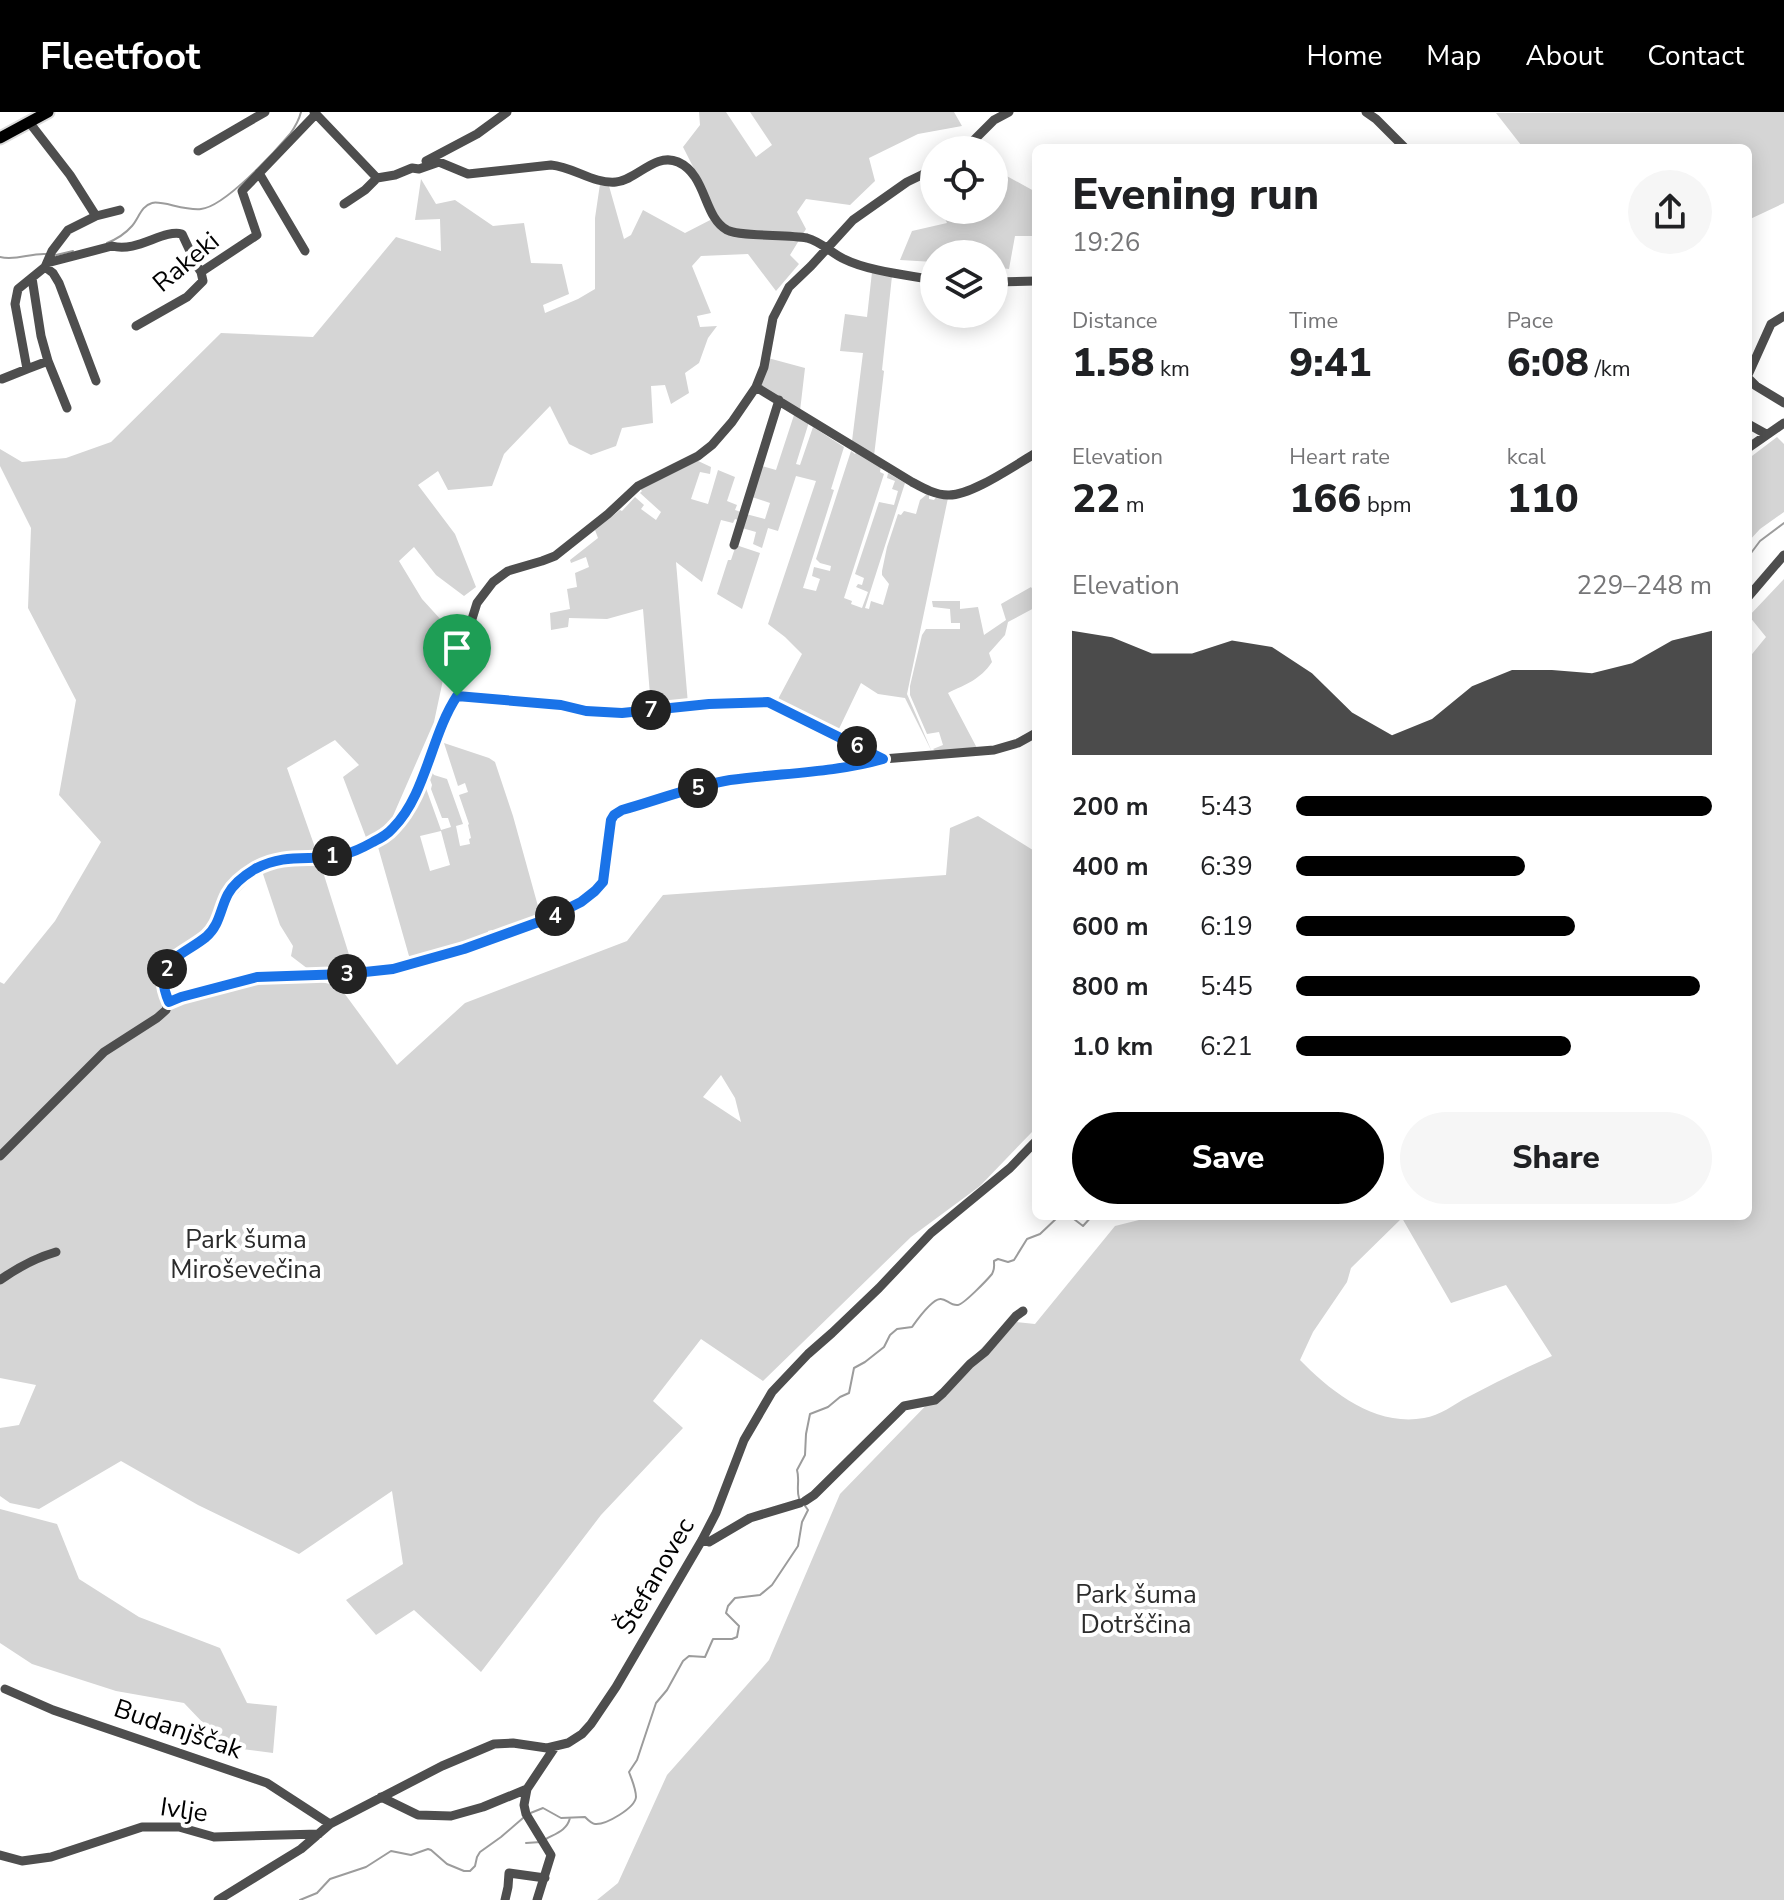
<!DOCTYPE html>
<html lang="en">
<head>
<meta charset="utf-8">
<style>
  :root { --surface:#fff; --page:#f6f6f6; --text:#202124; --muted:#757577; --accent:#000 }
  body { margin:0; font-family:"Nunito Sans",sans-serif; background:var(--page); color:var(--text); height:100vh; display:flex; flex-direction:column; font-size:30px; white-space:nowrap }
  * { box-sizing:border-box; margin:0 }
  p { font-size:26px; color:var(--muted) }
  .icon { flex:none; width:44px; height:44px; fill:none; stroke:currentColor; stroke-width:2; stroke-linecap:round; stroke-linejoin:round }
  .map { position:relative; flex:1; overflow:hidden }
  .side { position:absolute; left:1032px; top:32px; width:720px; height:1076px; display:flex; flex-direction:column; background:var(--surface); border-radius:12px; box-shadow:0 4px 20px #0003 }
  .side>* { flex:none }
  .tools { position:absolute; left:920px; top:24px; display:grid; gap:16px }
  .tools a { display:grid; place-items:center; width:88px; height:88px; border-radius:50%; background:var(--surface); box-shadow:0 4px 20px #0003; font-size:40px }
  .pin { position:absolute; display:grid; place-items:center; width:68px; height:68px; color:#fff; margin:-82px -34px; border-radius:50% 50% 50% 0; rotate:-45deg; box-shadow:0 0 8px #0007 }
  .pin .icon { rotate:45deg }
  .km { position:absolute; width:40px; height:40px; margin:-20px; border-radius:50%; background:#222; color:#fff; font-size:22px; line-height:40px; text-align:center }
  .round { display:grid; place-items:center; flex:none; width:84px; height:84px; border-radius:42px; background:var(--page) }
  .summary { display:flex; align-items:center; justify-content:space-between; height:136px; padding:0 40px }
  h1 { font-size:44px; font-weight:800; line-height:60px }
  .stats { display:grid; grid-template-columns:repeat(3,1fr); gap:12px; height:136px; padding:8px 40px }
  .stats div { display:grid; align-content:center }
  .stats b { font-size:40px; font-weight:800 }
  .stats small { font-size:22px; font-weight:400 }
  .stats p { font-size:22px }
  .chart { height:224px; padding:16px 40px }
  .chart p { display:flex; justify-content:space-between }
  .chart svg { width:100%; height:144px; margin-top:8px; fill:var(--accent); opacity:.7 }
  .button { display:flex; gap:16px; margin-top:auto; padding:16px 40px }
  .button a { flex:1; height:92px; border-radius:48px; background:var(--accent); color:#fff; font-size:32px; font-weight:800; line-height:92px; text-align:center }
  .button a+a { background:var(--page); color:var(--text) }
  ul { padding:0 40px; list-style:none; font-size:26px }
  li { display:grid; grid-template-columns:128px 96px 1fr; align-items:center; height:60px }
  li i { height:20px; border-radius:10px; background:var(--accent) }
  header { display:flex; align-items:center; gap:48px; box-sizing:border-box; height:112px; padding:0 40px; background:var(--accent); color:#fff }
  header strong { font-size:38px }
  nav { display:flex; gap:44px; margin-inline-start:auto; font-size:28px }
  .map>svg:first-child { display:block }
  .green { fill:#d5d5d5; fill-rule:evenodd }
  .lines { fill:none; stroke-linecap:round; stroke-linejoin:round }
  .stream { stroke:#9c9c9c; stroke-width:2 }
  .major-casing { stroke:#dbdbdb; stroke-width:15 }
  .minor { stroke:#4e4e4e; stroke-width:9 }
  .major { stroke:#000; stroke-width:11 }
  .route-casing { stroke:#fff; stroke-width:16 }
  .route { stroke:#1a73e8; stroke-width:10 }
  .labels { text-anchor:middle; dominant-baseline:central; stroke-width:8; stroke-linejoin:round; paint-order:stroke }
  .street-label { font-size:26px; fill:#000; stroke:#fff }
  .park-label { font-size:26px; fill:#2c2c2c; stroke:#fff }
</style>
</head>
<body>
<header>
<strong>Fleetfoot</strong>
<nav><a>Home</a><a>Map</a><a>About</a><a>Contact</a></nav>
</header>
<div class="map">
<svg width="1784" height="1788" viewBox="0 0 1784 1788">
  <rect width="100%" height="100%" fill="#fff"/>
  <path class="green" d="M699,0H726L756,45L772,33L750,0H954L962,14L918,22L869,46L875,69L850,93L806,87L797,100L806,117L790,143L799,152L776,179L748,142L701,144L692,154L711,201L697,204L700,215L717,214L708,226L699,251L685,261L689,281L671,292L665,273L651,274L653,311L622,316L616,334L591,343L569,332L550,294L504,342L492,374L448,378L438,359L418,373L455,422L476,475L464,484L436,463L414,435L399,449L422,487L453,521L434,610L393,704L392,720L423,668L441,718L451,715L448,706H442L431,677L432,673L427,659H431L434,663L447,667L463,712L456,714L460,734L470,732L469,727L471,726L468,713L469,712L459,683L468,680L465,671L458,674L444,631L489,646L495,650L513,704L541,805L494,824L492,818L488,819L489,825L411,851L376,728H367L343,665L359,653L335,628L287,656L318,744L352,852L334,864L308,857L291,844L293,834L280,813L261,756L163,863L178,889L263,870H321L339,874L397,953L465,891L627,829L663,783L946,763L950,716L978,704L1036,740V1011L1032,1020L980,1074L911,1125L763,1269L701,1227L653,1289L683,1316L601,1403L481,1560L414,1498L376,1523L346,1488L403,1452L392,1379L299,1442L198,1393L121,1349L39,1397L10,1391L0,1384V1316L19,1313L36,1273L0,1266V870L4,872L55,809L101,730L59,683L76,588L28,496L31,416L0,354V337L22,350L66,346L111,330L221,221L313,225L396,125L441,139L440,107L415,108L421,67L436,92L455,88L493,114L524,111L531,151L562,152L569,182L543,193L545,201L578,187L595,177V106L600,72L609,74L624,127L631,123L643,98L685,121L718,104L683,35L700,13ZM441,719L450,753L430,759L420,724ZM721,963L735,986L741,1010L703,985Z
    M1784,0V91L1748,108V36H1519L1521,33L1496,1Z
    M994,57L1034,79L1032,124H1015L1009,157L994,155V142H934V150L900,148L912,119L947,111L941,98H994Z
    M872,160L892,164L882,258L884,259L874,344L852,329L863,241L840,239L845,202L867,205Z
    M768,246L805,256L800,299L762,275V269Z
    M794,303L809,310L796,352L800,353L813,315L844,335L832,374L831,377L834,378L803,476L816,479L820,467L812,464L814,455L830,459L831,454L820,451L816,447L851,339L855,342L857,339L881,355L880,360L884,362L844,486L852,489L851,492L862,496L868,480L856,475L858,472L862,473L864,466L855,462L879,390L894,393L898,379L892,377L895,369L887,366L888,361L905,371L865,496L869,497L871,489L883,493L889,472L882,463V459L887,435L898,402L901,403L904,399L916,402L920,388L927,382L929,383V387L934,388L937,384L948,386L907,582L932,640L905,586L878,582L861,571L837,621L777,589L802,542L785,525L768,512L816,369L796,364L778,419L768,416L762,436L753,432L756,420L742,416L746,402L765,407L770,391L752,385L762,354L776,358Z
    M1777,325L1784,332V400L1760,417L1748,430V347Z
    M696,348L711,355L710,362L700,360L691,387L708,392L718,358L735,365L727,389L737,393L735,398L741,400L738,408L735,407L733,411L721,408L702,470L676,450L688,592L651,595L643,497L607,507L569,506L568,515L551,518L550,501L570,497L567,477L577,475L575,461L589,455L586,445L571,451L570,448L598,426L595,418L620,398L622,399L635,385L644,393L641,397L656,408L661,400L640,381L642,379L640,377Z
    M736,433L760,441L742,497L717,482L728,448H731Z
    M1784,467V1788H597L618,1771L667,1663L769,1548L840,1382L1008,1209L1035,1212L1115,1114L1139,1108L1142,1104H1748V547L1766,525L1749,504ZM1402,1106L1451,1191L1506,1173L1552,1244C1523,1257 1496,1270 1468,1285C1454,1292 1440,1304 1424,1306C1376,1315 1331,1280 1300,1248L1313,1220L1347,1170L1351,1156Z
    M1031,475L1036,483V495L1008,510L1005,523L989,541L992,550C980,568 966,572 948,581L978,638L938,641L933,637L943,633L939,620L927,622L910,583V574L922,523L926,517H960V511H951L950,497L933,495L932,489H960V497L978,495L984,523L1006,508L1001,492Z
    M0,1397L57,1412L79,1467L139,1505L220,1536L247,1591L277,1594L273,1641L226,1635L184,1591L116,1579L32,1552L0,1531Z"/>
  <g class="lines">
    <path class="stream" d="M107,131C117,127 125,122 132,114C139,106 141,94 152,91C161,88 185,99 201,97C224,95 274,41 290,22C295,15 299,8 301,0
      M56,143L73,139
      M0,145C16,149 30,141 46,142
      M1748,445L1760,429L1784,411
      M1070,1104L1083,1114L1092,1104
      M799,1386C796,1377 800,1368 797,1358L805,1343L806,1322L810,1302L828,1295L840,1285L849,1281L854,1256L865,1250L884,1235L890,1223L897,1217L912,1215C917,1208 931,1188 940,1187C946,1186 950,1194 958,1193C964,1192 987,1168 992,1162C995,1156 994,1156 994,1149L998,1147L1008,1150L1014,1148L1027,1127L1040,1122L1059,1104
      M528,1702L543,1696L561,1706L585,1705C588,1708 592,1712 595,1712C606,1713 635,1696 636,1685C636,1677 632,1668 629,1660L637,1648L656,1591L667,1578L683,1549L689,1544L705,1545L713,1527H732L737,1525L739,1514L726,1501L728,1494L735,1486L760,1483L772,1473L798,1434L802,1410L808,1398L803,1391
      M546,1727C557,1721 567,1718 570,1706
      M526,1731L541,1730
      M300,1788L317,1781L330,1767L366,1755L391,1739L411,1743L428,1737L431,1738L447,1752L464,1759H470L475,1754L477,1745L480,1740L501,1725L523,1706"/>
    <defs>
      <path id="major" d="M0,26L48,0"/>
    </defs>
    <use href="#major" class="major-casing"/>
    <path class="minor" d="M314,0L377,66
      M1366,0L1376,7L1405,36
      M29,10L70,63L96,104
      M964,38L994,8L1009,0
      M198,39L265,0
      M426,49L477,22L507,0
      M259,61L305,139
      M377,66L395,63L412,56L419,57L439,50L468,62L551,53C574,55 593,72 616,70C637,68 655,40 678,50C707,63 703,105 727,118C741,125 787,122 807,126C822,130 831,141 844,147C868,159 907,163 934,168
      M344,92L365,78L377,66
      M47,151L112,134C137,141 163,117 182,122L197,154L201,160
      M45,155L53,161L59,171L96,269
      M32,166L41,224L48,249L67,296
      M994,170L1036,169
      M136,214L187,185L203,169L201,160L257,123L242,79L315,3
      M27,257L48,249
      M1748,263L1771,212L1784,204
      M1748,266L1756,274L1784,291
      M2,267L27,257L15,192L18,177L45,155L52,139L68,118L96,104L120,98
      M756,275L912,370C923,376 935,383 948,383C971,384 1015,353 1036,341
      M1748,312L1766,322
      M1748,336L1784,311
      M734,433L779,288
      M1748,485L1784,443
      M457,584L561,593L586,599L622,601L709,592L768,590L883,647L994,638L1018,631L1036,621
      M169,890L181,885L257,865L346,862L393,857L464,837L547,807L581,790L603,770L611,708L614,703L622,698L727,669L829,657L883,647
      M0,1044L104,940L157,906L166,898L169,890C151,849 181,845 206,825C220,813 220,797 228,782C234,771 244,763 255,757C282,743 310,748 339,743C351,742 363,735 373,730C381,726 387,723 393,717C426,683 431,623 457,584L455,573L457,555L477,491L493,470L508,459L542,449L555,444L608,402L638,374L698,344L712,333L732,310L756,275L764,255L773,206L789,175L811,154L853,108L907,70L934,57
      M0,1168C17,1156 35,1146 56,1140
      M805,1389L814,1383L904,1294L935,1288L943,1281L970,1252L985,1240L1016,1204L1023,1199
      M702,1428L709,1430L750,1406L800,1391
      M5,1577L53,1598L267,1671L330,1712
      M527,1677L524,1693L526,1702L551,1743L537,1788
      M381,1685L418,1703L451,1704L483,1695L527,1677L555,1635
      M0,1743L22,1749L51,1745L142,1715H179L214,1725L319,1722
      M218,1788L301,1737L330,1712L442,1654L494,1632L513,1631L547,1636L568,1631L582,1622L591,1612L616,1575L702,1428L716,1401L744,1328L772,1280L808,1242L832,1221L879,1176L931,1121L1010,1056L1036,1029
      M505,1788L508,1775L509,1761L545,1766"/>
    <use href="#major" class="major"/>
  </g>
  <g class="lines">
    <defs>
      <path id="route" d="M457,584L561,593L586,599L622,601L709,592L768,590L883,647C834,661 781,661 730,668C693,674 658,688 622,698L614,703L611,708L603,770L595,779L581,790L547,807L464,837L393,857L346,862L257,865L181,885L169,890C151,849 181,845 206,825C220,813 220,797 228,782C234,771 245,763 255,757C288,739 314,751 345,742C355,740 364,735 373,730C381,726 387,723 393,716C426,683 431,623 457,584Z"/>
    </defs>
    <use href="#route" class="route-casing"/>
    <use href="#route" class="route"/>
  </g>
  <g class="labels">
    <g class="street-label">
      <text transform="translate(186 150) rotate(-40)">Rakeki</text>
      <text transform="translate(655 1464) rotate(-60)">Štefanovec</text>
      <text transform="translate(178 1617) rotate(19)">Budanjščak</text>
      <text transform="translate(184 1698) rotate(8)">Ivlje</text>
    </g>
    <g class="park-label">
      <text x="246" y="1127">Park šuma<tspan x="246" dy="30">Miroševečina</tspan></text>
      <text x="1136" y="1482">Park šuma<tspan x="1136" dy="30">Dotrščina</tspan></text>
    </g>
  </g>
</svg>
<div class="tools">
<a><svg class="icon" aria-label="locate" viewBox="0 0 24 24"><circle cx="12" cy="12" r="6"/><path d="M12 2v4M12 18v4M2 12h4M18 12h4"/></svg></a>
<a><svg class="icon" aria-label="layers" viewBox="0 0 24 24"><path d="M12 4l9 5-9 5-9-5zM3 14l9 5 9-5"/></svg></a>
</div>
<div class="pin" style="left:457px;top:584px;background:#1e9e55"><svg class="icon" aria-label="arrive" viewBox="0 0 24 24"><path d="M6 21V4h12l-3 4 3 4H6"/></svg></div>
<b class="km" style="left:332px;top:744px">1</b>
<b class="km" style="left:167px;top:857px">2</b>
<b class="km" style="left:347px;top:862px">3</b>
<b class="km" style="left:555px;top:804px">4</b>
<b class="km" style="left:698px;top:676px">5</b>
<b class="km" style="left:857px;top:634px">6</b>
<b class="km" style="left:651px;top:598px">7</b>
<section class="side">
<div class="summary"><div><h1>Evening run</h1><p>19:26</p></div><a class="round"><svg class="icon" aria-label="share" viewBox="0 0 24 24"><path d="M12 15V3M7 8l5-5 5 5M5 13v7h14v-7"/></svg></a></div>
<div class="stats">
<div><p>Distance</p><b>1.58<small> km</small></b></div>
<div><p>Time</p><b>9:41</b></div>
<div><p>Pace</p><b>6:08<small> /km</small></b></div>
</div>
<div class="stats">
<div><p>Elevation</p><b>22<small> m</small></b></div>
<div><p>Heart rate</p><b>166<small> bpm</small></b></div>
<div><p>kcal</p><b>110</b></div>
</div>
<div class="chart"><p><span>Elevation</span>229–248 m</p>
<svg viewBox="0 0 160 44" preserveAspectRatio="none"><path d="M0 44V6L10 8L20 13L30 13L40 9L50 11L60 19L70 31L80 38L90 33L100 23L110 18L120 18L130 19L140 16L150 9L160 6V44z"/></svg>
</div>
<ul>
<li><b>200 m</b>5:43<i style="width:100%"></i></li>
<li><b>400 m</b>6:39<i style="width:55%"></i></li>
<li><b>600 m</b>6:19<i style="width:67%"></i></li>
<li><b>800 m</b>5:45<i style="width:97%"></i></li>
<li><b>1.0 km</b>6:21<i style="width:66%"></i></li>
</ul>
<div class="button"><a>Save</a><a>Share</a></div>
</section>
</div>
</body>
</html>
